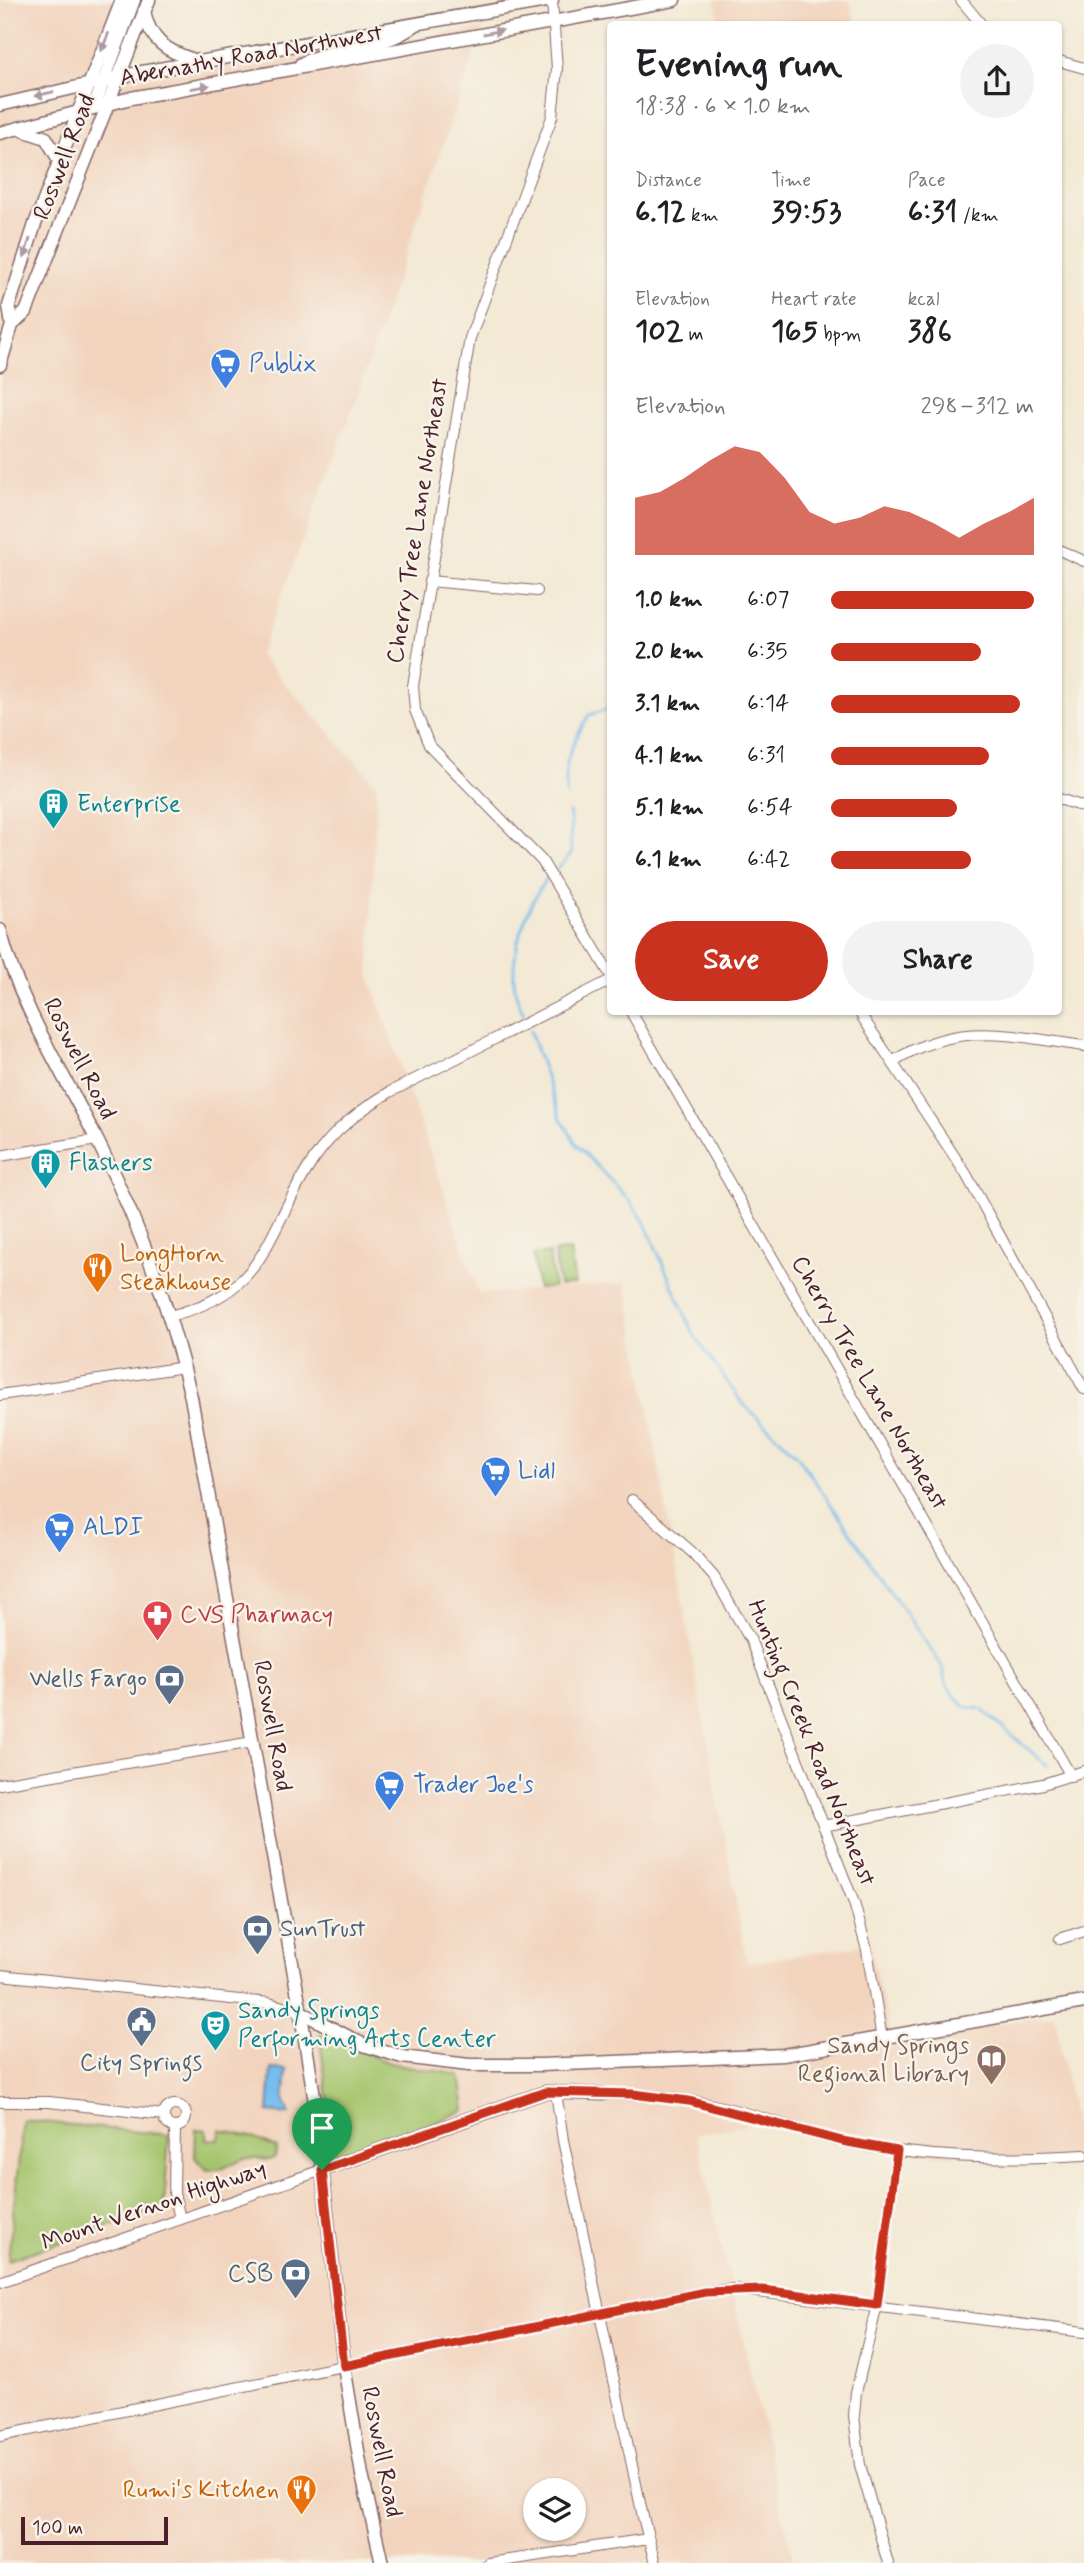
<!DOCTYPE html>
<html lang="en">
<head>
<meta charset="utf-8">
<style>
  :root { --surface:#fff; --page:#f2f2f2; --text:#202124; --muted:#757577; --accent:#c8321e }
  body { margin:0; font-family:Mynerve,sans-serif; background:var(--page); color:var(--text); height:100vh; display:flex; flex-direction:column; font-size:26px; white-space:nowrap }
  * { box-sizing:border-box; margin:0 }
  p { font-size:23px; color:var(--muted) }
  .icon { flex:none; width:38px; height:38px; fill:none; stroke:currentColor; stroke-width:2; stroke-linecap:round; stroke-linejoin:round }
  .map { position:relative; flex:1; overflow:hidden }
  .sheet { position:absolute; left:607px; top:21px; width:455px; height:994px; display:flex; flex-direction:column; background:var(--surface); border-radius:7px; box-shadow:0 2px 5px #0004 }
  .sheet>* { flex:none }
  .controls { position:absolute; left:523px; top:2478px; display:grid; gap:14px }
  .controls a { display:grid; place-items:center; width:63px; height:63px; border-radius:50%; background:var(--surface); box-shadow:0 2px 5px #0004; font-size:35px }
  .scale { position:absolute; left:21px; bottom:18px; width:147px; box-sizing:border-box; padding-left:7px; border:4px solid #4a1f2b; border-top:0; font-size:19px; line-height:24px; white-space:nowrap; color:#4a1f2b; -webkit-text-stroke:5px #f7f3e8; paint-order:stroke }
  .pin { position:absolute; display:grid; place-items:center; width:60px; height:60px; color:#fff; margin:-72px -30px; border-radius:50% 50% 50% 0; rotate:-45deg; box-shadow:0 0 7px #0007 }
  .pin .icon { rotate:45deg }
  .round { display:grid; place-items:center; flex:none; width:74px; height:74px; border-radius:37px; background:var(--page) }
  .head { display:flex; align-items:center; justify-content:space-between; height:119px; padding:0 28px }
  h1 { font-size:38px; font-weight:700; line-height:52px }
  .metrics { display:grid; grid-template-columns:repeat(3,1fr); gap:10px; height:119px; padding:7px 28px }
  .metrics div { display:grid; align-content:center }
  .metrics b { font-size:30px; font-weight:700 }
  .metrics small { font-size:19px; font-weight:400 }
  .metrics p { font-size:19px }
  .chart { height:196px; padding:14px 28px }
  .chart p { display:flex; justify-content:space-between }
  .chart svg { width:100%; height:126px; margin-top:7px; fill:var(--accent); opacity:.7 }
  .button { display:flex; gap:14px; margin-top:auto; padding:14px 28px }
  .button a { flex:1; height:80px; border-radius:42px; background:var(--accent); color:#fff; font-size:28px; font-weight:700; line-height:80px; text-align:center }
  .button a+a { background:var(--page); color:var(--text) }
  ul { padding:0 28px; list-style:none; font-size:23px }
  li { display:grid; grid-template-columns:112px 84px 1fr; align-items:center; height:52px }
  li i { height:18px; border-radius:9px; background:var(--accent) }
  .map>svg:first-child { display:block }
  .built { fill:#f2d4be; fill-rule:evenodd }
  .green { fill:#a4c46c; stroke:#77724c; stroke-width:2 }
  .water { fill:#74bded; stroke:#5f6e8c; stroke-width:2 }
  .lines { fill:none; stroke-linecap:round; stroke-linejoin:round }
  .stream { stroke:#74bded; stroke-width:2.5 }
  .minor-casing { stroke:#856666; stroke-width:12 }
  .major-casing { stroke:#856666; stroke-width:15 }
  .minor { stroke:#fff; stroke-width:10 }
  .major { stroke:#fff; stroke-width:12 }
  .oneway { fill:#ae9aa0 }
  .route-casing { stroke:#fff; stroke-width:14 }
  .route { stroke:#c8321e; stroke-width:9 }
  .labels { text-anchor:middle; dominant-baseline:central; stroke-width:5; stroke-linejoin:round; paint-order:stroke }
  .street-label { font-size:24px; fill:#4a1f2b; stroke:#f7f3e8 }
  .shop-label { font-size:24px; fill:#366cbe; stroke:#f7f3e8; text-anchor:start }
  .culture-label { font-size:24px; fill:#0d838f; stroke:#f7f3e8; text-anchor:start }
  .food-label { font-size:24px; fill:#c56008; stroke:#f7f3e8; text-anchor:start }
  .health-label { font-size:24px; fill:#be3a42; stroke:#f7f3e8; text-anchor:start }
  .service-label { font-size:24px; fill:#4e5e75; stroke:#f7f3e8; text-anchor:end }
  .education-label { font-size:24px; fill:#785e54; stroke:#f7f3e8; text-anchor:end }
</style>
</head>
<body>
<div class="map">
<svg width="1084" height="2563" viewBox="0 0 1084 2563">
  <rect width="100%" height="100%" fill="#f7f3e8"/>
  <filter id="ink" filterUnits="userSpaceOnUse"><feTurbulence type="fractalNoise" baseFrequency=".0143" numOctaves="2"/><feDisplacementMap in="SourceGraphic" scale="14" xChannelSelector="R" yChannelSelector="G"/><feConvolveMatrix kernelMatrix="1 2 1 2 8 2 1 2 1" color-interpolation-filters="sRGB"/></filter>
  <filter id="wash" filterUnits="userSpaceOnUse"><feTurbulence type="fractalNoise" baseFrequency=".00686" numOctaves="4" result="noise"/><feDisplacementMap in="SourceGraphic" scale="28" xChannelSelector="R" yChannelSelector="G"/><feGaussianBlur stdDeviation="1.57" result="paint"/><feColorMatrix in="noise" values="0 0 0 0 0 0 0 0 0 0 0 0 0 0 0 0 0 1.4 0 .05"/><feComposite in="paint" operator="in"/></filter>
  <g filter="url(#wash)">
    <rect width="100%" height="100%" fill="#f3e9d4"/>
    <path class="built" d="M0,0H140L100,84L483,28L351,413L259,655L377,785L369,974L479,1294L626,1283L747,1963L869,1944L892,2041L1055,2015L1081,2162L881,2152L767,2121L696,2134L794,2563H0ZM536,2490H574V2529H536Z
      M715,0H849L856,24H720Z"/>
    <path class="green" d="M570,1250L575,1284L559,1286L554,1252Z
      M549,1253L554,1287L538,1289L533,1255Z
      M319,2034L390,2063L460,2075L465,2110L425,2127L336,2157Z
      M23,2120L169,2135L164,2207L8,2260Z
      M196,2129L206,2130V2139L219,2140L220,2130L248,2136L277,2148L275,2157L270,2160L243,2158L224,2168L207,2170L195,2157Z"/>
    <path class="water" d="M271,2069L287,2070L284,2099L290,2114L268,2112Z"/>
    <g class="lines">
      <path class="stream" d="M681,15L688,24
        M567,796C562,762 572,743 589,715L611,708
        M557,869L572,853C568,840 573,828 569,812
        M524,1015C521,1007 516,998 515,989C509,952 527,907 547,877
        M530,1031L560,1117L577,1145L630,1201L644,1221L694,1335L743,1404L797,1455L942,1666L945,1681L954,1696L966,1707L981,1709L1048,1766"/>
    </g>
  </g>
  <g filter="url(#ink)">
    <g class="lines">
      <defs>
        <path id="minor" d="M552,0L557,69L552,117L470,338L413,686L415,710L429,745L542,861L611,976
          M961,0L981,24
          M1059,61L1084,68
          M1059,550L1084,561
          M429,581L537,591
          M1059,799L1084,807
          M631,1012L1071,1776
          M859,1012L966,1174L1084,1389
          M892,1062C959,1019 1010,1036 1084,1046
          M0,1156L97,1140
          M169,1316C272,1291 264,1232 314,1159C334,1130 360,1110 390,1092L611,980
          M0,1395L184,1367
          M632,1500L693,1553L714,1577L750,1639L854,1903L867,1950L882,2039
          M0,1784L253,1742
          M823,1826L1043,1784L1084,1771
          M1060,1939L1084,1931
          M0,1975L269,2003L301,2012
          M556,2092L563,2140L643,2517L655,2563
          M603,2094C639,2094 677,2097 713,2105C756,2114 798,2131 841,2141C921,2159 1002,2160 1084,2155
          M0,2102H49L164,2115
          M164 2116a11 11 0 1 1 22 0a11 11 0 1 1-22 0Z
          M175,2127L174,2193L180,2219
          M0,2282L322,2170
          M0,2436L705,2292L734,2289L1084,2332
          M488,2563L648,2539
          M888,2563L860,2465L854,2416L856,2392L877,2305L897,2151"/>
        <path id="major" d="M144,11C150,41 166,51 194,60
          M301,64C337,45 383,50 415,25
          M0,105L142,72L552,0
          M94,107L134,0
          M19,129L46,138L59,160
          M0,133L131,98L674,0
          M12,325L9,306L35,224L122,0
          M0,365L12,325L26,312L149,0
          M0,930C20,1007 63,1072 98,1142C139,1223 170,1308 191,1397L298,1996L314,2096L344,2366L362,2475L382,2563
          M301,2012L364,2045L402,2057L469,2065H541L783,2055L1084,2002
          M322,2170L545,2092L603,2094"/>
      </defs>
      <use href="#minor" class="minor-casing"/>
      <use href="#major" class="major-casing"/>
      <use href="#minor" class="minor"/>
      <use href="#major" class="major"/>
    </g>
    <defs><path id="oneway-solid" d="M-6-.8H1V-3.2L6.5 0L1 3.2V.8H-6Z" transform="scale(1.75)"/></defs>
    <g class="oneway">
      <use href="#oneway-solid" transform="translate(493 32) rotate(-11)"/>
      <use href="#oneway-solid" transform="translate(105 42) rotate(112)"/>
      <use href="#oneway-solid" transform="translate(200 87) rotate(-10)"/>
      <use href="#oneway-solid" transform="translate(44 94) rotate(167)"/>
      <use href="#oneway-solid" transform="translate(27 248) rotate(108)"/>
    </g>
  </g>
  <g class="lines" filter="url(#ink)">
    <defs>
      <path id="route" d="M545,2092L633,2094L689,2101L842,2141L897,2151L877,2305L762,2290L705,2292L344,2366L322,2170Z"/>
    </defs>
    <use href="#route" class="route-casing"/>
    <use href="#route" class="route"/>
  </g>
  <defs>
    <symbol id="supermarket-pin" viewBox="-11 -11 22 30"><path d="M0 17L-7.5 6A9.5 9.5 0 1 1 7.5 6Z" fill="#3f7fe0" stroke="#f7f3e8"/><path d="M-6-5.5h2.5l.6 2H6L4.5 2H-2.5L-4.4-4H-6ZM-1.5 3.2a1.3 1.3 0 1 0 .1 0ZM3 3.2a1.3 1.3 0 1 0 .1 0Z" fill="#fff"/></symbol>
    <symbol id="building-pin" viewBox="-11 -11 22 30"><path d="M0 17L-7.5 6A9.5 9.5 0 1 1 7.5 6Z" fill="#0f9aa8" stroke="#f7f3e8"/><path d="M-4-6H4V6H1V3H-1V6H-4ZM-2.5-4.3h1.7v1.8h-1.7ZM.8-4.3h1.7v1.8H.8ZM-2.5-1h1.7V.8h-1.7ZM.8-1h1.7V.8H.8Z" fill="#fff"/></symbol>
    <symbol id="restaurant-pin" viewBox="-11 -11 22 30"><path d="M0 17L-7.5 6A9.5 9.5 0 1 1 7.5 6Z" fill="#e8710a" stroke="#f7f3e8"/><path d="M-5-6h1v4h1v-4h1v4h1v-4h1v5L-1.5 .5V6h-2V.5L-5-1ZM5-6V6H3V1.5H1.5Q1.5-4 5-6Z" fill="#fff"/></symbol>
    <symbol id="pharmacy-pin" viewBox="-11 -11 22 30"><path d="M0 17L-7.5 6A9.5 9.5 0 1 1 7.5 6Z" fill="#e0444e" stroke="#f7f3e8"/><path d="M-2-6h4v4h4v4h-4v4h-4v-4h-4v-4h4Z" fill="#fff"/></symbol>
    <symbol id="bank-pin" viewBox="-11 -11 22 30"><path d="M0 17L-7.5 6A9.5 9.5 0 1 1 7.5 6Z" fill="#5c6f8a" stroke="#f7f3e8"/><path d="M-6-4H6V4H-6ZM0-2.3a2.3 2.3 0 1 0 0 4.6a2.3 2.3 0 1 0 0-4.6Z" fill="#fff"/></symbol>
    <symbol id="civic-pin" viewBox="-11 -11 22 30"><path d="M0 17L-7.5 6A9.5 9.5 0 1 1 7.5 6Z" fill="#5c6f8a" stroke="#f7f3e8"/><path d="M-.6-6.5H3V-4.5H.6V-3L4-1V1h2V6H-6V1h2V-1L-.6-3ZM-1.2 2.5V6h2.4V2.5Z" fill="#fff"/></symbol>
    <symbol id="theatre-pin" viewBox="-11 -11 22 30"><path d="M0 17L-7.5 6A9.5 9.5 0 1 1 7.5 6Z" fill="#0f9aa8" stroke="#f7f3e8"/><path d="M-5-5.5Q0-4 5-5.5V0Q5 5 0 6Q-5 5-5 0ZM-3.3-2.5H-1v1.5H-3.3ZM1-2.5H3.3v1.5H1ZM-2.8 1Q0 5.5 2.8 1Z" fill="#fff"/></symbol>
    <symbol id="library-pin" viewBox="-11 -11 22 30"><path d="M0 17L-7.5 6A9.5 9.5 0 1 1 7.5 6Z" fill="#8d6e63" stroke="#f7f3e8"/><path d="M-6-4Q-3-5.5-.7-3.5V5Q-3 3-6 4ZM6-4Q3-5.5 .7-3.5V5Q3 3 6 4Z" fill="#fff"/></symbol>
  </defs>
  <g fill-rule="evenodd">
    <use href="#supermarket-pin" x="208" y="346" width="35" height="47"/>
    <use href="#building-pin" x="36" y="786" width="35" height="47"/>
    <use href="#building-pin" x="28" y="1146" width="35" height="47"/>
    <use href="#restaurant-pin" x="80" y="1250" width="35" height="47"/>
    <use href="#supermarket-pin" x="478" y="1454" width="35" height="47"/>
    <use href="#supermarket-pin" x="42" y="1510" width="35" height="47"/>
    <use href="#pharmacy-pin" x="140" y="1598" width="35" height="47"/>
    <use href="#bank-pin" x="152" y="1662" width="35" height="47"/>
    <use href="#supermarket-pin" x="372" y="1768" width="35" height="47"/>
    <use href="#bank-pin" x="240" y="1912" width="35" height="47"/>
    <use href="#civic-pin" x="124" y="2004" width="35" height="47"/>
    <use href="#theatre-pin" x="198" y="2008" width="35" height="47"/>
    <use href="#library-pin" x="974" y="2042" width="35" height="47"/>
    <use href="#bank-pin" x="278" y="2256" width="35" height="47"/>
    <use href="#restaurant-pin" x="284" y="2472" width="35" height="47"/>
  </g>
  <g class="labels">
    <g class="street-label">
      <text transform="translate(251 56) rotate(-10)">Abernathy Road Northwest</text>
      <text transform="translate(65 157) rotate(-69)">Roswell Road</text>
      <text transform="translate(418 521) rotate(-81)">Cherry Tree Lane Northeast</text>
      <text transform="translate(79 1059) rotate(63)">Roswell Road</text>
      <text transform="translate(869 1383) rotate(60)">Cherry Tree Lane Northeast</text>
      <text transform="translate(272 1726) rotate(80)">Roswell Road</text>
      <text transform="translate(811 1743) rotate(68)">Hunting Creek Road Northeast</text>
      <text transform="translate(154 2206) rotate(-19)">Mount Vernon Highway</text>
      <text transform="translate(381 2452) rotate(79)">Roswell Road</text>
    </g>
    <g class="shop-label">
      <text x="249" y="364">Publix</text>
      <text x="518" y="1471">Lidl</text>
      <text x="83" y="1527">ALDI</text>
      <text x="413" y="1785">Trader Joe's</text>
    </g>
    <g class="culture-label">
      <text x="77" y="804">Enterprise</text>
      <text x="69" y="1163">Flashers</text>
      <text x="238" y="2011">Sandy Springs<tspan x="238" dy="28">Performing Arts Center</tspan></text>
    </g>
    <g class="food-label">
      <text x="120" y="1254">LongHorn<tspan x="120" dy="28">Steakhouse</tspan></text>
      <text x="279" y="2490" text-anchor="end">Rumi's Kitchen</text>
    </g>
    <g class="health-label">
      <text x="180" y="1615">CVS Pharmacy</text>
    </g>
    <g class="service-label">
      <text x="147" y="1679">Wells Fargo</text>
      <text x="280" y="1929" text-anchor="start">SunTrust</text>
      <text x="141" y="2063" text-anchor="middle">City Springs</text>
      <text x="273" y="2274">CSB</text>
    </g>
    <g class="education-label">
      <text x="969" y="2046">Sandy Springs<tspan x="969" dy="28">Regional Library</tspan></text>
    </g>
  </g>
</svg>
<div class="controls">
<a><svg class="icon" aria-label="layers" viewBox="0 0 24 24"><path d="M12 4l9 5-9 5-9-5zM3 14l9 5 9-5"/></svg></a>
</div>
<div class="scale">100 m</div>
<div class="pin" style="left:322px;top:2170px;background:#1e9e55"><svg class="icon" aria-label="arrive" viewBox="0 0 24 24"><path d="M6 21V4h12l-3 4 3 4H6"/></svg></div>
<section class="sheet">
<div class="head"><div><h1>Evening run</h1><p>18:38 · 6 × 1.0 km</p></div><a class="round"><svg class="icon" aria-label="share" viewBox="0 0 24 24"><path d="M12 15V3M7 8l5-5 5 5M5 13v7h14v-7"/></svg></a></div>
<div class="metrics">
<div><p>Distance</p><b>6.12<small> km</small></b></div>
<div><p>Time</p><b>39:53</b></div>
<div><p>Pace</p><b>6:31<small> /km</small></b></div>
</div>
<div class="metrics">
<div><p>Elevation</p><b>102<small> m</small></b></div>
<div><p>Heart rate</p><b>165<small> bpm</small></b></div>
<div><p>kcal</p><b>386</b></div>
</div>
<div class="chart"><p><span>Elevation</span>298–312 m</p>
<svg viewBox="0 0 160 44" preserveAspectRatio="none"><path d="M0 44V24L10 22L20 17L30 11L40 6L50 8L60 17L70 29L80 33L90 31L100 27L110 29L120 33L130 38L140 33L150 29L160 24V44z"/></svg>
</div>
<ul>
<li><b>1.0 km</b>6:07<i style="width:100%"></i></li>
<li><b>2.0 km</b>6:35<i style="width:74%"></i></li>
<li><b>3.1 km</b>6:14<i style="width:93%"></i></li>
<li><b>4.1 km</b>6:31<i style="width:78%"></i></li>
<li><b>5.1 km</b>6:54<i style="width:62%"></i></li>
<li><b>6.1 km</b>6:42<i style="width:69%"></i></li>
</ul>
<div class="button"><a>Save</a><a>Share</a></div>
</section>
</div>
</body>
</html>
